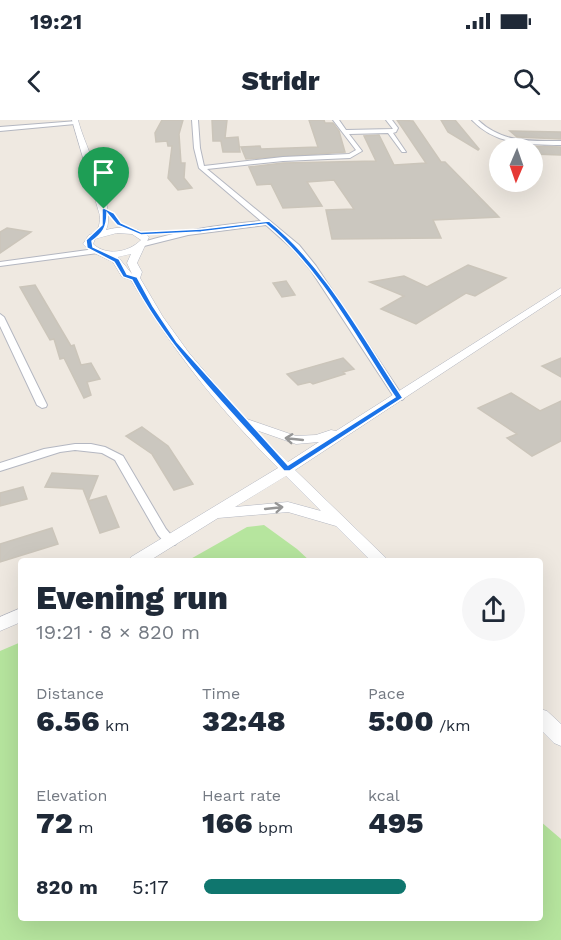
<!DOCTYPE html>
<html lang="en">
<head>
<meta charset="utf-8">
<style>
  :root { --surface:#fff; --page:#f6f6f7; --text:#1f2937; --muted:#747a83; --accent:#0f766e }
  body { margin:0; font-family:"Work Sans",sans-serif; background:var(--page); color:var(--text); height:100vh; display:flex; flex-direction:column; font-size:22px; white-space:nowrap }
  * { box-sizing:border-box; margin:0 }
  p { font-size:20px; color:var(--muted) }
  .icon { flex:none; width:33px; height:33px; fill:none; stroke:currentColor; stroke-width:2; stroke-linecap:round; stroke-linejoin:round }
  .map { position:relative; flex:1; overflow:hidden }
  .panel { position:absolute; left:18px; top:438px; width:525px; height:363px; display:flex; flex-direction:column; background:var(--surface); border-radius:6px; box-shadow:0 6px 24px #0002 }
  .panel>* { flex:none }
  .needle { width:39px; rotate:182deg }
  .tools { position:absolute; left:489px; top:18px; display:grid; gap:12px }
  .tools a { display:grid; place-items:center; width:54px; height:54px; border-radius:50%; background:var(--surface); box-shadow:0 6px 24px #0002; font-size:30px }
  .pin { position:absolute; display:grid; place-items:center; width:51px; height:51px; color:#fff; margin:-62px -26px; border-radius:50% 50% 50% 0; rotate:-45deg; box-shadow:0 0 6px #0007 }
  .pin .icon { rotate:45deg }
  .round { display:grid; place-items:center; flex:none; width:63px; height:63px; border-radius:32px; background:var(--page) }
  .head { display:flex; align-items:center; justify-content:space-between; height:102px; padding:0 18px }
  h1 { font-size:33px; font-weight:800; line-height:45px }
  .metrics { display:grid; grid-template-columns:repeat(3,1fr); gap:9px; height:102px; padding:6px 18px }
  .metrics div { display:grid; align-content:center }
  .metrics b { font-size:30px; font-weight:800 }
  .metrics small { font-size:16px; font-weight:400 }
  .metrics p { font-size:16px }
  ul { padding:0 18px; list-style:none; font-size:20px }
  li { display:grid; grid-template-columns:96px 72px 1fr; align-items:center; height:45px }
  li i { height:15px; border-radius:8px; background:var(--accent) }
  .status { display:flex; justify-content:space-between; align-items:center; height:42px; padding:0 30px; background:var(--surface); direction:ltr }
  .status svg { height:16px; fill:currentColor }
  header { display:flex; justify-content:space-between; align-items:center; height:78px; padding:0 18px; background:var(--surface); font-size:27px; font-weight:800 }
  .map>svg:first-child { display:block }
  .green { fill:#b6e59e }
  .building { fill:#cbc7bf; stroke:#cbc5ba; stroke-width:1.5 }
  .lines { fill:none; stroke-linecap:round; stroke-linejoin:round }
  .minor-casing { stroke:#b4b7c1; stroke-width:2 }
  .tertiary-casing { stroke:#b4b7c1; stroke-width:1 }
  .minor { fill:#fff; fill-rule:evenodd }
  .tertiary { fill:#fff; fill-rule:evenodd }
  .oneway { stroke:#969696 }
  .route { fill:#1a73e8; stroke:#fff; stroke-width:1.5; fill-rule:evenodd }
</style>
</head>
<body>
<div class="status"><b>19:21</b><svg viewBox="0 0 49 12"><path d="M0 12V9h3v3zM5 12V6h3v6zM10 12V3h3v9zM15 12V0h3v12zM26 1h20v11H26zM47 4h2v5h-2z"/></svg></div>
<header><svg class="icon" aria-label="back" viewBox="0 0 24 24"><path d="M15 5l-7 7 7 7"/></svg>Stridr<svg class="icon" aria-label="search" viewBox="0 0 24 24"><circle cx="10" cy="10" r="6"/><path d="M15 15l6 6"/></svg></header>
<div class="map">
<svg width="561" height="820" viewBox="0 0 561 820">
  <rect width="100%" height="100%" fill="#efe9e1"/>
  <path class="green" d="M264,405L297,429L310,441H187L247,407Z
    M21,522V798H540V701L561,719V820H0V531Z"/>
  <path class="building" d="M162,0H183L179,14L181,43H185L184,58L192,68L178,70L168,58L172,26H168L167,21L156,22L155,13Z
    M212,0H227L225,18L238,17L240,32H223L221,21H213Z
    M309,0H324L325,3H333L339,11L345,32L246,39L241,27L260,26L261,29L318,27Z
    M397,0L413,1L441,42H445L499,97L433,100L441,118L332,119L326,90L354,89L334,60L307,62L322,86L283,88L271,64L257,65L249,47L283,43L376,41L364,16L379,15L394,45L426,43Z
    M441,0H455L479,29L478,30L448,12Z
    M510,11L561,12V19L517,17Z
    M523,26L561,27V35L532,34V28H526Z
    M7,108L31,112L0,133V112Z
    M468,145L506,158L475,176L466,173L416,204L381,189L404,176L370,162L404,156L427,167Z
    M286,161L295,175L282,177L273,163Z
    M35,165L71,226L74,225L81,245L91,243L100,259L87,262L91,275L84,278L64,238L60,239L54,219L50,220L20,167Z
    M343,238L354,249L343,252L345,254L313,264L310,262L298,265L287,254Z
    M561,238V257L542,246Z
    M511,273L540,291L561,281V321L532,336L507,318L517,314L478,288Z
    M142,307L168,326L193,364L174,370L152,334L126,316Z
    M52,353L98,356L88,381L106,376L119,407L100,413L83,369L45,367Z
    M23,367L27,379L0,386V373Z
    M52,408L58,424L0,442V424Z"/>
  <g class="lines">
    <defs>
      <path id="minor" d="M192,0H198L200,28L204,46L283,37L349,34L356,30L333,0H339L346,10L393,9L386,0H392L398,8L396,12L393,13L406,32H402L388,13L349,14L362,31L350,38L283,41L207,49L299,125L316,146L404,278L402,280H396L310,149L293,129L266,105L188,115L140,127V123C180,110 220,105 261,101L199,48L194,28Z
        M472,0H478C502,23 530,21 561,21V25C528,24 497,26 472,0Z
        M77,1L75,4L0,11V7Z
        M95,129H98V133L0,146V142Z
        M0,194L4,197L47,285L46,287L42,288L37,285L0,206Z
        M75,324H91L105,327L123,336L166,409L177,422L175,425H167L158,415L115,340L102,333L75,330L60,332L0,351V343L44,329Z"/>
      <path id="tertiary" d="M72,0H78C84,25 117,88 106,110C121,106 137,106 149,117L137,143L142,152L140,158L163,197L189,233L244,298L296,316L316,315L331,310L336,311L561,168V175L295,350L389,441H371L336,406L288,392L218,398L149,441H129L131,437L278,348C221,291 172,230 131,160L122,157L113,142L90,131L83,124L89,115C98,113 100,106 100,96ZM117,113L132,114L141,120C128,133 106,136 93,124L95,119ZM131,134L127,143L132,154L118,137ZM256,310L296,324L319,322L288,342ZM286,356L321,391L288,382L235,387Z
        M21,488V502L0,511V497Z
        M540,589L547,591L561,604V626L554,623L540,609Z"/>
    </defs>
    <use href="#minor" class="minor-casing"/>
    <use href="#tertiary" class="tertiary-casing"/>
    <use href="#minor" class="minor"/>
    <use href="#tertiary" class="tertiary"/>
  </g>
  <defs><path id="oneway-shaft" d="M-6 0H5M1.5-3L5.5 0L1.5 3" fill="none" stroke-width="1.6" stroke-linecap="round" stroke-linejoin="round" transform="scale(1.5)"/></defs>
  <g class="oneway">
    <use href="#oneway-shaft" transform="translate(294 319) rotate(-174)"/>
    <use href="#oneway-shaft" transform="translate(274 388) rotate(-6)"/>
  </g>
  <path class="route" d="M104,88L114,93L121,103L141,112L201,109L269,101C325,146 363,218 403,278L290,351H284C230,290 170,232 132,160L123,157L114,142L87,128L86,120L102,105V89ZM107,93L117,105L141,115L201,112L266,104C321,149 356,218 395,277L288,345L177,222L153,186L137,157L127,154L119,139L93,127L92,121C103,113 107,107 107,93Z"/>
</svg>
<div class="tools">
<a><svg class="needle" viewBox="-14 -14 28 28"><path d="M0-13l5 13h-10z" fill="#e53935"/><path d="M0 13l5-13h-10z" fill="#747a83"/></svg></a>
</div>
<div class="pin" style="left:104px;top:89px;background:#1e9e55"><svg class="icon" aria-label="arrive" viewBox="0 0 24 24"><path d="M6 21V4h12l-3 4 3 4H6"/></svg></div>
<section class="panel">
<div class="head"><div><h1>Evening run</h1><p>19:21 · 8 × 820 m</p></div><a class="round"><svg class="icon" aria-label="share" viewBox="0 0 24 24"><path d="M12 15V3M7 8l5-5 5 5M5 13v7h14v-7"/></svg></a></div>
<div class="metrics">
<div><p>Distance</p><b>6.56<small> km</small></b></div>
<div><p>Time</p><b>32:48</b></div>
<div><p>Pace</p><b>5:00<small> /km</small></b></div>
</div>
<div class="metrics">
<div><p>Elevation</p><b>72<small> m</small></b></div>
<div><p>Heart rate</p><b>166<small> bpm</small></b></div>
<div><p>kcal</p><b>495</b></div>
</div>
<ul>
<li><b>820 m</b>5:17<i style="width:63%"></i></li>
</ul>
</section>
</div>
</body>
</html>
